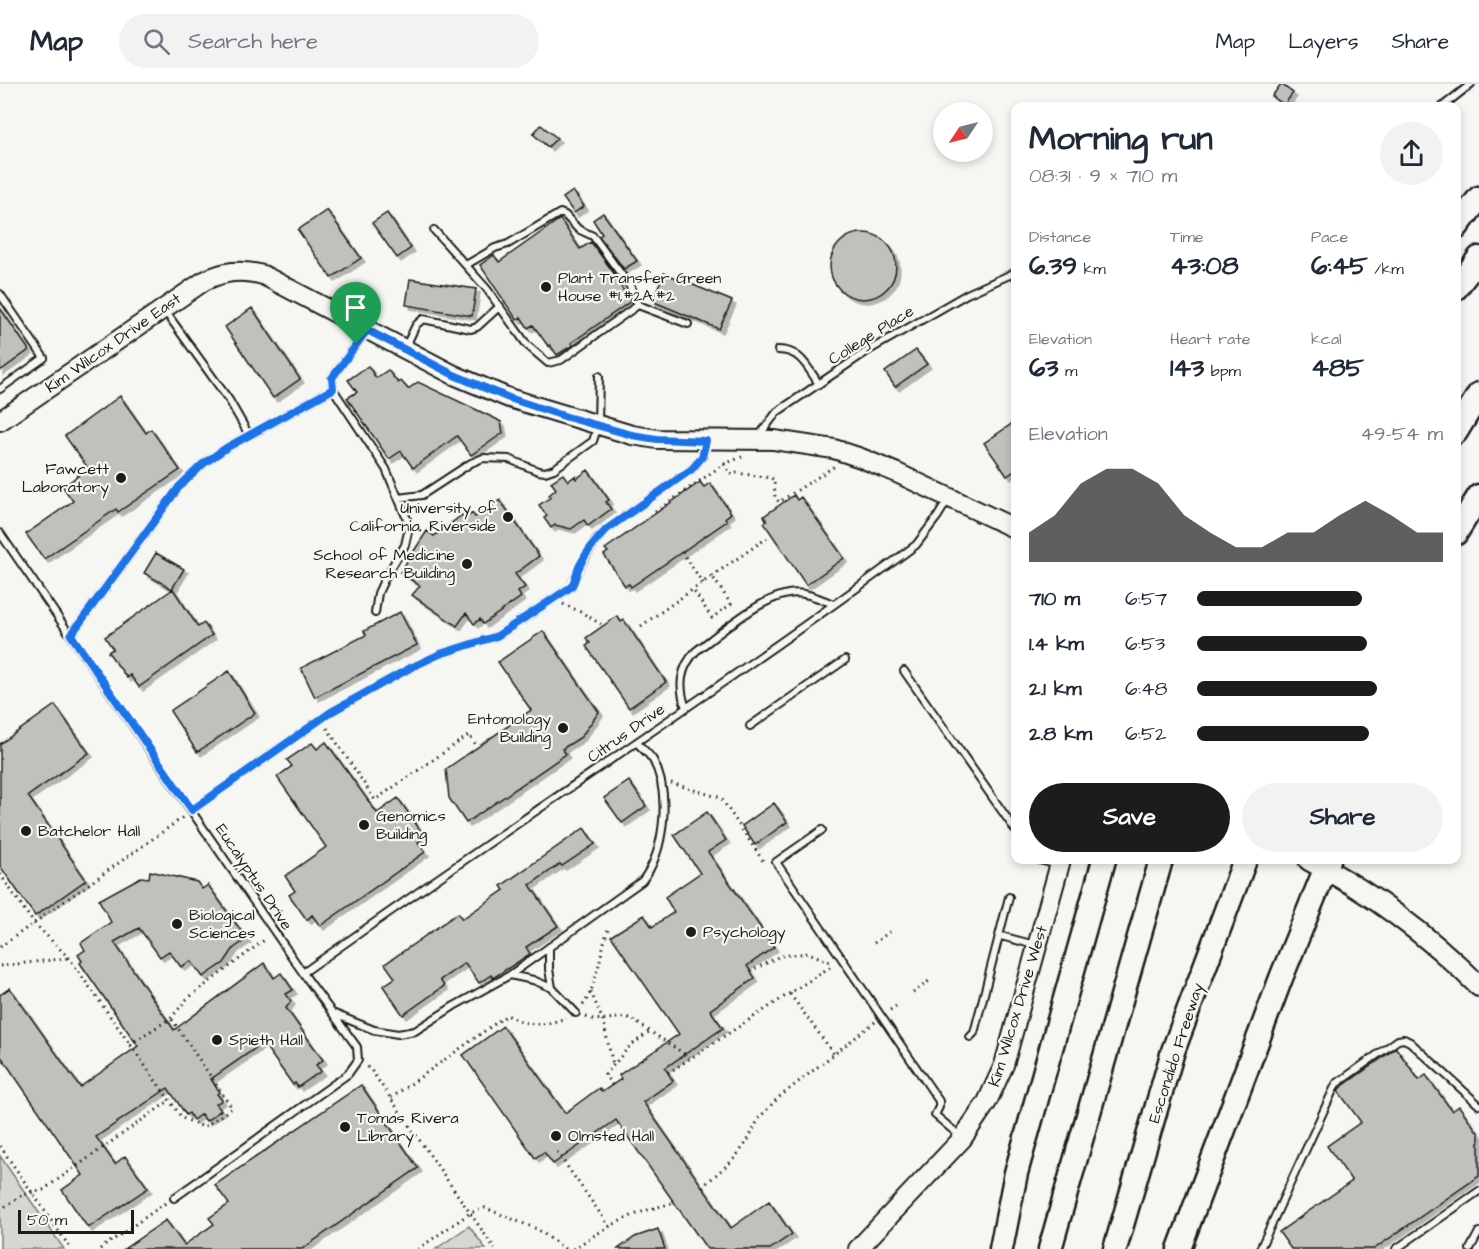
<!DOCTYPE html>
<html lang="en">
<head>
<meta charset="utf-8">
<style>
  :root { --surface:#fff; --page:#f2f2f3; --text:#1f2937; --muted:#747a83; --line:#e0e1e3; --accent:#1c1c1c }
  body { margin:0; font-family:"Architects Daughter",sans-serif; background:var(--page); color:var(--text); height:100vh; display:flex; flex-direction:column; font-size:22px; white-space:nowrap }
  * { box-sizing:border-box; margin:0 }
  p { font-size:20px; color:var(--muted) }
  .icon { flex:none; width:33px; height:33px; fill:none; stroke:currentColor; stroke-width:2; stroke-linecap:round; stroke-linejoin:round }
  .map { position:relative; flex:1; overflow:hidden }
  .sheet { position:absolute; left:1011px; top:18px; width:450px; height:762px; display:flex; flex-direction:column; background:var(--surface); border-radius:12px; box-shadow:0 3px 9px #0003 }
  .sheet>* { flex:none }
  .needle { width:39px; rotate:235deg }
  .fabs { position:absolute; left:933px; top:18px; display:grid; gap:12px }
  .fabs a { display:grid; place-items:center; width:60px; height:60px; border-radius:50%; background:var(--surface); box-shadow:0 3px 9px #0003; font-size:30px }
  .scale { position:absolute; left:18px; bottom:15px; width:116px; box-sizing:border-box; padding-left:6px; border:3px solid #1c1c1c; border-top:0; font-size:16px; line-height:21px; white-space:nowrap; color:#1c1c1c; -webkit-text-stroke:4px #f6f6f2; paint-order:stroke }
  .pin { position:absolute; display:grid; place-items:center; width:51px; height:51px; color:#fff; margin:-62px -26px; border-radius:50% 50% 50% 0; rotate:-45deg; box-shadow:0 0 6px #0007 }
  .pin .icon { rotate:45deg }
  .round { display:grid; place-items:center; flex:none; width:63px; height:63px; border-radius:32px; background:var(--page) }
  .overview { display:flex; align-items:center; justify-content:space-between; height:102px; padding:0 18px }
  h1 { font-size:33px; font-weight:800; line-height:45px }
  .stats { display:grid; grid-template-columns:repeat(3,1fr); gap:9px; height:102px; padding:6px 18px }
  .stats div { display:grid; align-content:center }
  .stats b { font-size:26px; font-weight:800 }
  .stats small { font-size:16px; font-weight:400 }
  .stats p { font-size:16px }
  .chart { height:168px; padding:12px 18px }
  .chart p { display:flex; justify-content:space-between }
  .chart svg { width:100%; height:108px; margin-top:6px; fill:var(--accent); opacity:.7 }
  .primary-button { display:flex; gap:12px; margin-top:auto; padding:12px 18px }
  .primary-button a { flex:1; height:69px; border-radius:36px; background:var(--accent); color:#fff; font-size:24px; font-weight:800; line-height:69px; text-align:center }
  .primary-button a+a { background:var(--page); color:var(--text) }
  ul { padding:0 18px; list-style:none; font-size:20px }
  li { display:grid; grid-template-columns:96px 72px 1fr; align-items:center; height:45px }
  li i { height:15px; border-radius:8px; background:var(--accent) }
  header { display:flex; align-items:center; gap:36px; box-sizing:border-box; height:84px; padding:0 30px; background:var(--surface); border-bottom:2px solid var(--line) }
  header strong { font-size:28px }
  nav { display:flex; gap:33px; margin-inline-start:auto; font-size:21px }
  .search { width:420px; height:54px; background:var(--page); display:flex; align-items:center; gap:15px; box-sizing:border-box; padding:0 21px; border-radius:33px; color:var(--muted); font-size:22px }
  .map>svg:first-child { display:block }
  .green { fill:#d6d6d2; stroke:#797977; stroke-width:1.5 }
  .building { fill:#c0c0bd; stroke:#1c1c1c; stroke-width:1.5; filter:url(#shadow) }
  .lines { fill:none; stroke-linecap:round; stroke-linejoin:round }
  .lane-casing { stroke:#1c1c1c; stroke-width:10 }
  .secondary-casing { stroke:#1c1c1c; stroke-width:22 }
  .primary-casing { stroke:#1c1c1c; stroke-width:24 }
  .highway-casing { stroke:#1c1c1c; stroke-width:27 }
  .path { stroke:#1c1c1c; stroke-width:3; stroke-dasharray:1.5 4.5; stroke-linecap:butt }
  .lane { stroke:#f6f6f2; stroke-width:6 }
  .secondary { stroke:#f6f6f2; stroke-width:18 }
  .primary { stroke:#f6f6f2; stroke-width:20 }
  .highway { stroke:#f6f6f2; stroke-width:22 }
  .route-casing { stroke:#fff; stroke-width:12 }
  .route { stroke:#1a73e8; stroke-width:8 }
  .poi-dot { fill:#1c1c1c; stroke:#f6f6f2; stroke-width:2 }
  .labels { text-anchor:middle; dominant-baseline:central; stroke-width:4.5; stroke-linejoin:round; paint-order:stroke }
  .poi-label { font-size:16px; fill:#1c1c1c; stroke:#f6f6f2; text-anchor:start }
  .street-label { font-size:16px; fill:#1c1c1c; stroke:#f6f6f2 }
</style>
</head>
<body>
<header>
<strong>Map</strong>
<div class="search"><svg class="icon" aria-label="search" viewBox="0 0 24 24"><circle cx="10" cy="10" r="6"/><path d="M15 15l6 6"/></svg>Search here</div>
<nav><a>Map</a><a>Layers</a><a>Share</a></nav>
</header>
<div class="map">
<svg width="1479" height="1165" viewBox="0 0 1479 1165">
  <defs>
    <filter id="shadow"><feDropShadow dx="4" dy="4" stdDeviation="0" flood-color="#0004"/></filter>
  </defs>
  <rect width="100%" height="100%" fill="#f6f6f2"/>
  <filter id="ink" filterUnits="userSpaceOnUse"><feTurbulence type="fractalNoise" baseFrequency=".0167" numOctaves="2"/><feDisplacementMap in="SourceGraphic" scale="12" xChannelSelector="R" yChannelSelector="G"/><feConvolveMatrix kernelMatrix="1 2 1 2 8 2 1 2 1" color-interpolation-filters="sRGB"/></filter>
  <g filter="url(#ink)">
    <path class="green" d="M0,1072L64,1165H0Z
      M469,1142L486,1165H436Z"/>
    <path class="building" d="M1281,0L1293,9L1284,21L1272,12Z
      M541,41L557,54L548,63L533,50Z
      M573,107L584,122L574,129L563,114Z
      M327,126L361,174L331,194L298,146Z
      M387,129L411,164L397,174L372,139Z
      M603,129L637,177L624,185L599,152L602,150L593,136Z
      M560,135L580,165L591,158L616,192L614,193L631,217L571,259L573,261L557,271L550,261L548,262L533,241L528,244L521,233L517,236L480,181L494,171L499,178Z
      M830 182a33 33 0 1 1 66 0a33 33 0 1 1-66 0Z
      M664,189L732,217L719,245L652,217Z
      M410,195L476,205L472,232L406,221Z
      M0,224L29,266L0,287Z
      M252,224L300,295L273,314L225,243Z
      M916,266L927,280L895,303L885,288Z
      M368,282L376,294L388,286L398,299L401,297L408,305L418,298L496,335L501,338L503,349L471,371L457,352L413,384L401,367L389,375L347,314L357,308L348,296Z
      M120,312L146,349L151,345L180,386L118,428L116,425L44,475L26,450L73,417L63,403L88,384L65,352Z
      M1016,337V386L1007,392L984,359Z
      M588,386L609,416L606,418L611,425L588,442L584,436L571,445L555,441L551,444L544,434L547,432L539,421L551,413L549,411L556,405L551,398L563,390L568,397L575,392L576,395Z
      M700,398L704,403L710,399L731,429L725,434L727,437L631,503L629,500L625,502L604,471L608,468L605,465Z
      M794,411L797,416L801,413L844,474L806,501L764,439L767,437L764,432Z
      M500,416L539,472L515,490L525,503L518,508L521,513L483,540L480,535L474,540L466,529L457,542L412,511L420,502L400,488L427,447L434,452L462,431L465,435L472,429L475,433Z
      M156,469L184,485L172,505L144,489Z
      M173,505L198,543L204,539L212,551L139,603L130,591L127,594L108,568L113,565L105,553Z
      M400,528L417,561L315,613L301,584L366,551L364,547Z
      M617,532L621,538L624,536L666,598L629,624L586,562L590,559L586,554Z
      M543,547L599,628L581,653L562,665L566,670L466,739L449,714L446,685L531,626L498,578Z
      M229,587L255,629L197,668L170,627Z
      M55,621L89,669L28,712L86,796L35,832L0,782V660Z
      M326,658L377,729L398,714L425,753L418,758L425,768L320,842L312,831L307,836L289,811L295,807L285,792L326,763L277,693L292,682L287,676L312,659L317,665Z
      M629,697L646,722L622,739L604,714Z
      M774,719L787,738L755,761L742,742Z
      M707,728L726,756L708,768L774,863L747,882L755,894L710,926L723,944L665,984L673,997L643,1018L731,1144L769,1117L792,1150L770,1165H707L616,1036L553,1080L544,1068L535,1074L463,971L503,942L565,1029L599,1004L602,1008L621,995L619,991L679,950L611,852L644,831L652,843L674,828L665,813L700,789L674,751Z
      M584,744L595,760L562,782L560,780L530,801L558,842L526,863L530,870L493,894L491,891L479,899L465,879L440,896L444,902L403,931L383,902L395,894L385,880L458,829L462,835L504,806L501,802Z
      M150,787L197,798L202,805L208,801L247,855L234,864L224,879L203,893L191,877L181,883L169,867L160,873L139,844L114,858L174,946L264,879L274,894L281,889L293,906L286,910L291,917L286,924L323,976L316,981L321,987L298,1003L295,999L293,1001L263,959L211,995L219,1008L217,1010L222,1016L216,1020L221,1026L206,1037L201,1030L193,1036L189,1029L186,1031L168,1004L96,1053L115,1080L125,1072L148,1104L88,1144L62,1106L83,1091L0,971V911L10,904L80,1003L138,962L80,879L82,877L78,871L85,866L81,859L111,838L99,816L141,793L149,794Z
      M1396,964L1419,996L1426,991L1452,1027L1459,1022L1479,1050V1092L1374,1165H1291L1279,1148L1352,1097L1327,1062L1361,1038L1338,1007L1340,1004Z
      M361,1001L418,1084L302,1165H124L166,1136L184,1161L214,1140L209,1134L229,1120L215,1101Z
      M658,1145L665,1165H618L635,1153Z"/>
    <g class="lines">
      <defs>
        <path id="lane" d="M1443,22L1471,0
          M434,146L487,205L527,261L548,279L561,276L638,221L688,240
          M466,181L495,164L508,160L560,129L565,131L578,145L593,152L632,205L638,221
          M0,210L44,274L0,305
          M165,227L229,316L249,351
          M406,262L416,241L423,235L471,245L477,243L500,222
          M778,266C801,266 807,283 819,300
          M333,305L386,385L407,435L408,448L405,461L385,494L378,509L375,529
          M758,353L777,328L866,268L967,210L1016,188
          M398,414L422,411L471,379L483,374L509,375L538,387L545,388L554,385L593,357L598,341L599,292
          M0,449L303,889L357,963L358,976L348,990L174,1114
          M71,551L179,403L203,380L226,364L333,305L332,294L366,247
          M904,587L1016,747
          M686,624C678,602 680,584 696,567C720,549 759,515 788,510C804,507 819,514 833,520
          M750,642L845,576
          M192,726L331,628L410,584L440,570L497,552L571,503L580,482L596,456L607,445L692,385L702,373L706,357
          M822,746L776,778L939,1017V1023L935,1031L960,1052
          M1039,776L1059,781
          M1001,852L1035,861
          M303,889C506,744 715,609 916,461L938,432L949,414
          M510,891L533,896L552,904L549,885V863
          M552,904L576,929
          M332,929L374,946L398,950L415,947L454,922L510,891L642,797C665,768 671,709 653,676C649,670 642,664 637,659
          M970,953L974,949L1009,813
          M1260,1165L1336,1000L1398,956L1404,955L1410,958L1479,1021
          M1396,1165L1479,1107
          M1470,1165L1479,1148"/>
        <path id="secondary" d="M0,337L204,197C224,187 241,185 263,191L454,291L509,314L632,351L657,355L774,356L834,365L861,374L897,389L1016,445
          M858,1165L962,1055L987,1018L1004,981L1061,776"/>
        <path id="primary" d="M1309,776C1372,809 1429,852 1479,902"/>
        <path id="highway" d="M1456,144L1479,114
          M1456,204L1479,174
          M1456,348L1479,310
          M1456,449L1479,412
          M1001,1165L1016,1089L1104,776
          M1050,1165L1161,776
          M1115,1165L1173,967L1245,776
          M1179,1165L1281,894L1329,776"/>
      </defs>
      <use href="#lane" class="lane-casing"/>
      <use href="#secondary" class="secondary-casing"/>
      <use href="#primary" class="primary-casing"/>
      <use href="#highway" class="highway-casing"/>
      <path class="path" d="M724,380L742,373
        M655,428L724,380L732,391L737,389L771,394L774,396L775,413L779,418L835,382
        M682,468L703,499
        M712,492L767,454
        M563,520L579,527L601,540
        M641,542L712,492L731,520L712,534L693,506
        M327,644L375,716L469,651L476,661
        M671,699L721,714L765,780
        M0,790L33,838L69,874L182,1034L204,1043L232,1024L171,934
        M874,859L892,846
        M0,863L185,732
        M0,882L69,874
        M755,885L780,872L809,869L830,878
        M591,908L603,937L613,981
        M913,909L929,897
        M790,910L834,970
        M583,921C599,899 599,869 609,843
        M890,926L896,922
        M586,933C601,939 614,932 630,934L692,975
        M130,960L171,934L187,915L267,854
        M367,983L371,986L495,1165
        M668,989L833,881
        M612,1001L605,991L628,964L650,947
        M391,1014L507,931C530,943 543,942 566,934
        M0,1062L71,1165
        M557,1068L609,1142
        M702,1103L733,1076L747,1058L759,1034L778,1014L875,938
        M0,1126L22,1111L43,1106L169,1017
        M100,1165L167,1118
        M418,1165L470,1129L485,1124L537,1145L565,1165
        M573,1165C608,1142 632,1128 674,1119"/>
      <use href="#lane" class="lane"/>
      <use href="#secondary" class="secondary"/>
      <use href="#primary" class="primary"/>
      <use href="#highway" class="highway"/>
    </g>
  </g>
  <g class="lines" filter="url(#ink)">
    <defs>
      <path id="route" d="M367,246L454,291L509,314L567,333L632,351L657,355L706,357L702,373L692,385L607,445C596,456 587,467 580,481C576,488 576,496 571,503L497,552L440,570L410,584L331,628L192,726L71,551L179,403L203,380L226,364L333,305L332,294Z"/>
    </defs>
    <use href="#route" class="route-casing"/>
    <use href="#route" class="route"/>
  </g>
  <g class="poi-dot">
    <circle cx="546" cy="203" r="6"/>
    <circle cx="121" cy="394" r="6"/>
    <circle cx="508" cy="433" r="6"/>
    <circle cx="467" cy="480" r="6"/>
    <circle cx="563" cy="644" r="6"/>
    <circle cx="364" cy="741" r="6"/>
    <circle cx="26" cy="747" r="6"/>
    <circle cx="177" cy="840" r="6"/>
    <circle cx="691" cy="848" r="6"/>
    <circle cx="217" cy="956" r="6"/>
    <circle cx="345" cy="1043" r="6"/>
    <circle cx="556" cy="1052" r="6"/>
  </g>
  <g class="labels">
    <g class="poi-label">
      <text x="558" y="194">Plant Transfer Green<tspan x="558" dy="18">House #1,#2A,#2</tspan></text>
      <text x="109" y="385" text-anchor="end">Fawcett<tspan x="109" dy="18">Laboratory</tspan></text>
      <text x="496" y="424" text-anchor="end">University of<tspan x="496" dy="18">California, Riverside</tspan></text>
      <text x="455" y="471" text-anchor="end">School of Medicine<tspan x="455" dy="18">Research Building</tspan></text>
      <text x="551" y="635" text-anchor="end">Entomology<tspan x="551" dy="18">Building</tspan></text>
      <text x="376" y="732">Genomics<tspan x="376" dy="18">Building</tspan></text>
      <text x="38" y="747">Batchelor Hall</text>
      <text x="189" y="831">Biological<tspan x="189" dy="18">Sciences</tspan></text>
      <text x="703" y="848">Psychology</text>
      <text x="229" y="956">Spieth Hall</text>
      <text x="357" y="1034">Tomas Rivera<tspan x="357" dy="18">Library</tspan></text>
      <text x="568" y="1052">Olmsted Hall</text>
    </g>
    <g class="street-label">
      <text transform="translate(871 251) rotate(-32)">College Place</text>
      <text transform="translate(113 259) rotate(-35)">Kim Wilcox Drive East</text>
      <text transform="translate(626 649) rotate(-35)">Citrus Drive</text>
      <text transform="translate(254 793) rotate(56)">Eucalyptus Drive</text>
      <text transform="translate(1018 922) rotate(-73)">Kim Wilcox Drive West</text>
      <text transform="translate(1176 969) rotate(-72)">Escondido Freeway</text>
    </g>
  </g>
</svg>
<div class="fabs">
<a><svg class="needle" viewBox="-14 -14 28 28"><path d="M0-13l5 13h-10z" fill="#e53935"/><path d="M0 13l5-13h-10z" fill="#747a83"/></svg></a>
</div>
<div class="scale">50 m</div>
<div class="pin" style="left:356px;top:260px;background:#1e9e55"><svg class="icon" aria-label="arrive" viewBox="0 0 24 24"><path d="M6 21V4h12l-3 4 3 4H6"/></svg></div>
<section class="sheet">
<div class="overview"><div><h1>Morning run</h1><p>08:31 · 9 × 710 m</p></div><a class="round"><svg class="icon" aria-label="share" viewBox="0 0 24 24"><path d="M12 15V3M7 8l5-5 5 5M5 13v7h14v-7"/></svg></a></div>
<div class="stats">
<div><p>Distance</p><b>6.39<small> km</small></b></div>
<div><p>Time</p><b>43:08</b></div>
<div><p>Pace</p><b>6:45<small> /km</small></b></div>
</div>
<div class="stats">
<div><p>Elevation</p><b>63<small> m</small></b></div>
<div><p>Heart rate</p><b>143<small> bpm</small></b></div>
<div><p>kcal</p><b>485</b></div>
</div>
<div class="chart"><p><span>Elevation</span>49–54 m</p>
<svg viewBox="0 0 160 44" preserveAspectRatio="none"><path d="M0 44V32L10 25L20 12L30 6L40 6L50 12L60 25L70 32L80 38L90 38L100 32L110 32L120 25L130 19L140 25L150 32L160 32V44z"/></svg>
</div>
<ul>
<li><b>710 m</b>6:57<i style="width:67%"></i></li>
<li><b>1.4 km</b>6:53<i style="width:69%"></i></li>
<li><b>2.1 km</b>6:48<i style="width:73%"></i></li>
<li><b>2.8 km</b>6:52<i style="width:70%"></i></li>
</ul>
<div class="primary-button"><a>Save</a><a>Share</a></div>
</section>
</div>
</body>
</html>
